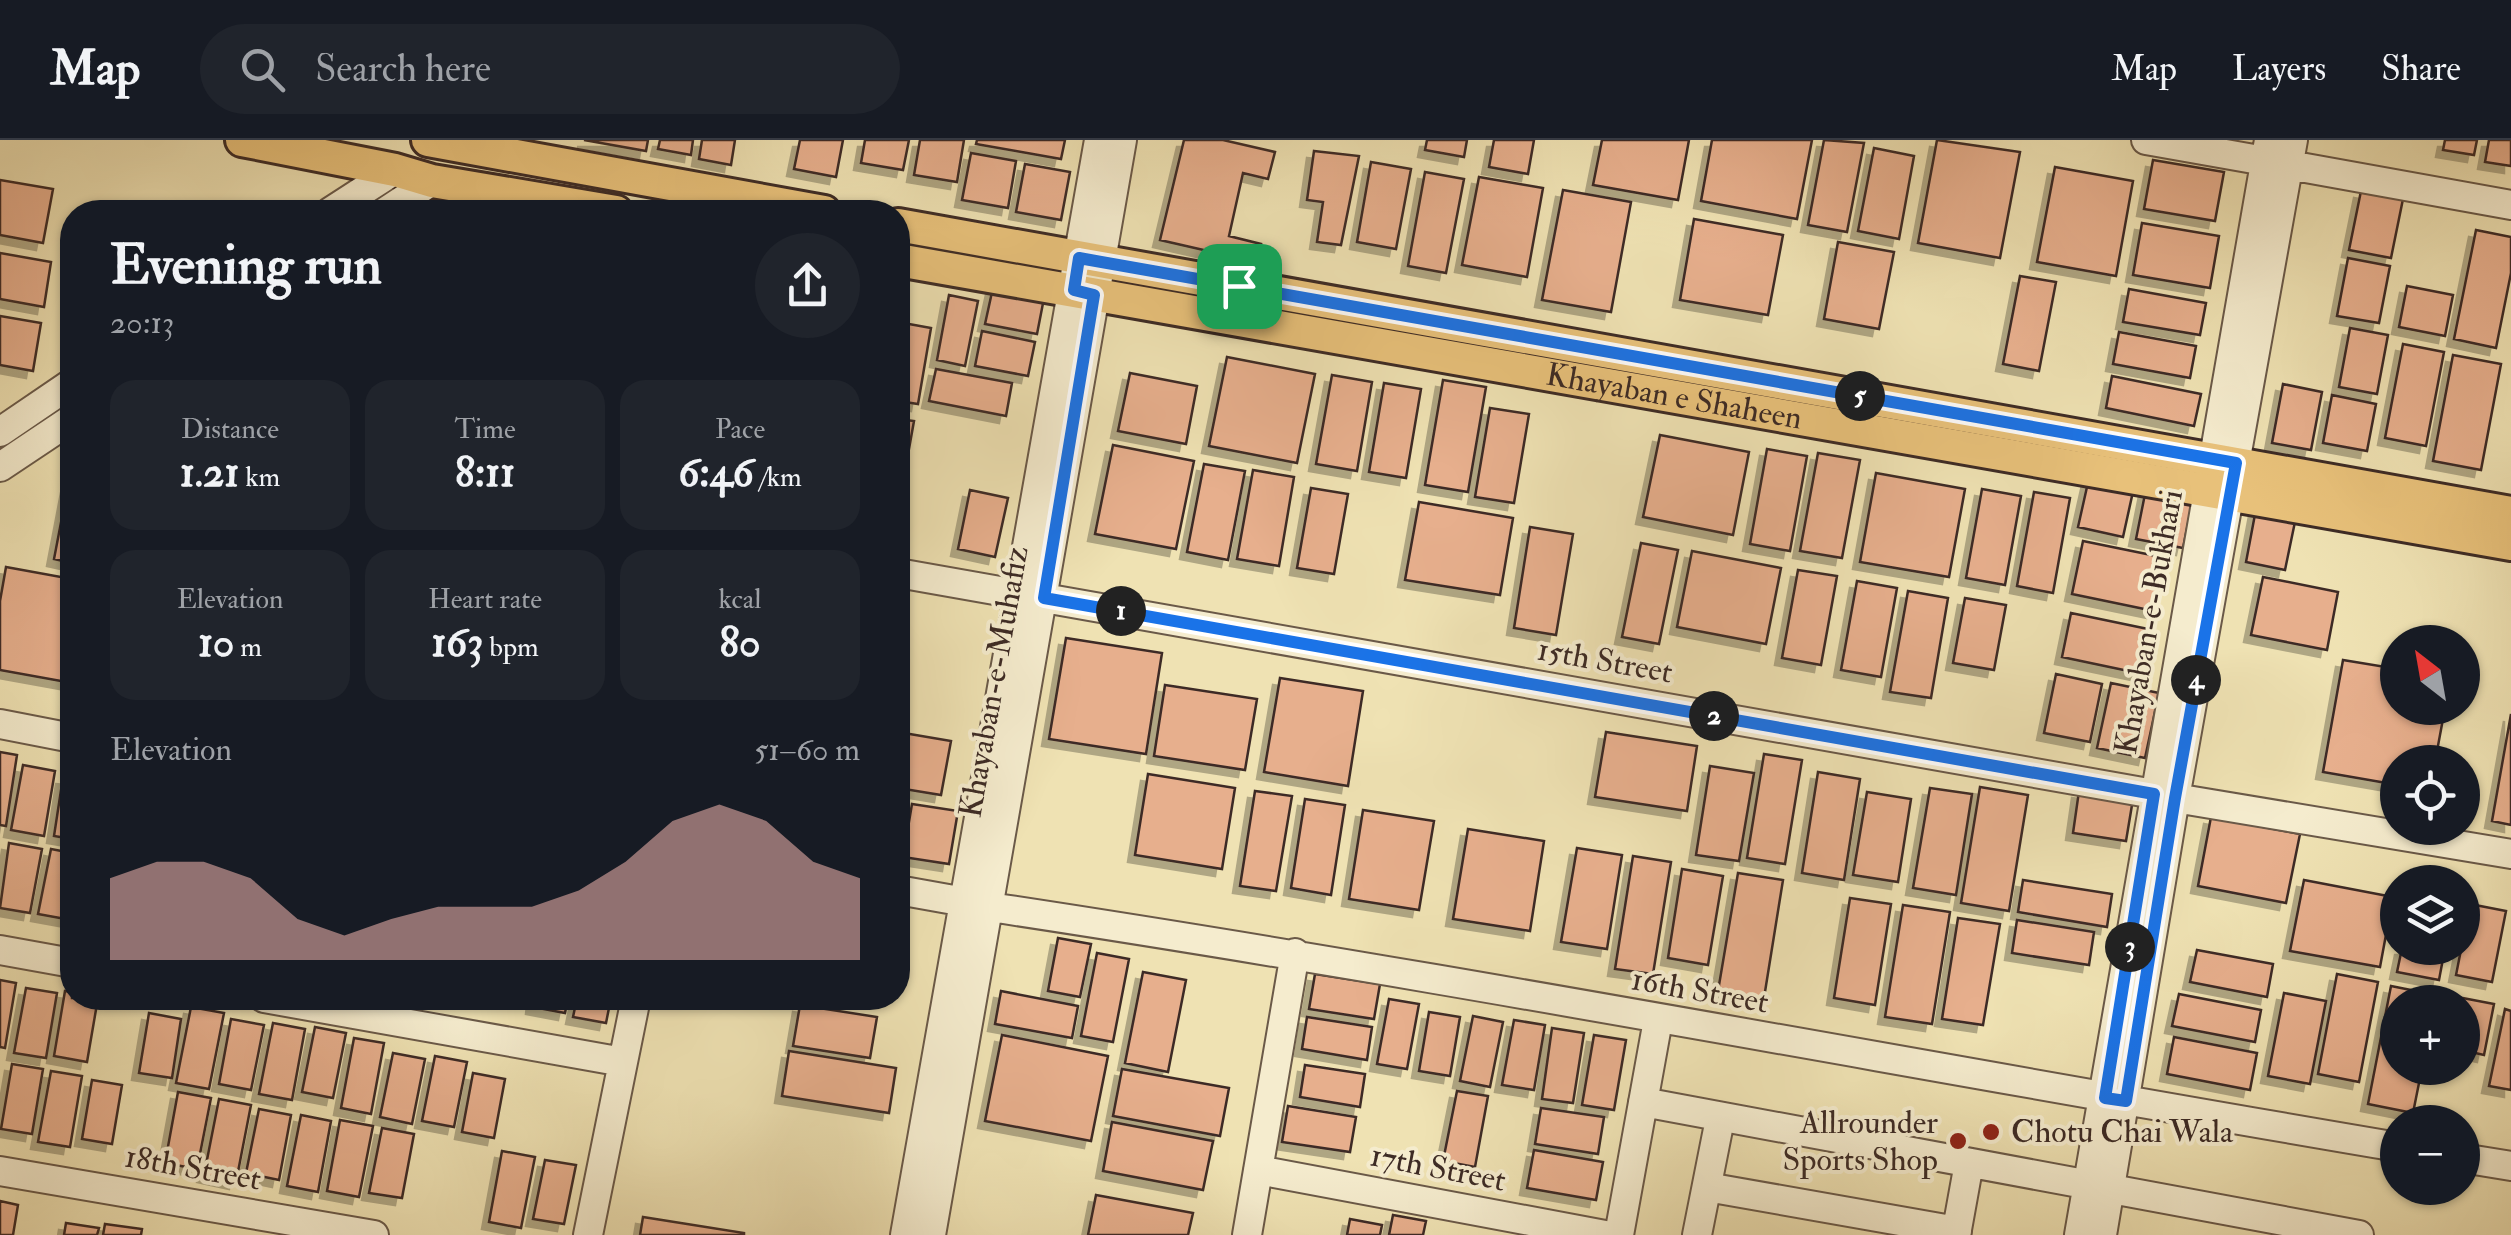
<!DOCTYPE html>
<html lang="en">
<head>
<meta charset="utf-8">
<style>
  :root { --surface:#171b24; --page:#20242c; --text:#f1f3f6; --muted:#9ea1a6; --line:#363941; --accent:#c59692 }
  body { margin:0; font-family:"IM FELL Double Pica",serif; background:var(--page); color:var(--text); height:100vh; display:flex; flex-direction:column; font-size:38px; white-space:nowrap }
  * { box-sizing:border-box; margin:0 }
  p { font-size:32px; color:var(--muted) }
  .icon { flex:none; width:55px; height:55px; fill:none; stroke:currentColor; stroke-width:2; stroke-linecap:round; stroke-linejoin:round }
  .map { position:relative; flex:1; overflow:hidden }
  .panel { position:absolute; left:60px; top:60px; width:850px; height:810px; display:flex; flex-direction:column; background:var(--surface); border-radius:40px; box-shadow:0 2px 8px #0004 }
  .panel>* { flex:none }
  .needle { width:65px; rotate:329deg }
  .buttons { position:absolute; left:2380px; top:485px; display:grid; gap:20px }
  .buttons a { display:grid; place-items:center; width:100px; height:100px; border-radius:50%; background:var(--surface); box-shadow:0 2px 8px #0004; font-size:50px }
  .pin { position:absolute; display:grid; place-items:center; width:85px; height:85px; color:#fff; margin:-42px; border-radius:20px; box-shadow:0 5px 15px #0006 }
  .km { position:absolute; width:50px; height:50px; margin:-25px; border-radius:50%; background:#222; color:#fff; font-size:28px; line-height:50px; text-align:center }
  .round { display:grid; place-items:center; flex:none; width:105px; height:105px; border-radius:52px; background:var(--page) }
  .overview { display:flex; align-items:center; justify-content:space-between; height:170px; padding:0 50px }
  h1 { font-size:55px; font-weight:700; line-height:75px }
  .metrics { display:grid; grid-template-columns:repeat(3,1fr); gap:15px; height:170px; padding:10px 50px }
  .metrics div { display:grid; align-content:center; border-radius:25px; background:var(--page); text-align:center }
  .metrics b { font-size:42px; font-weight:700 }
  .metrics small { font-size:28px; font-weight:400 }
  .metrics p { font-size:28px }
  .chart { height:280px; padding:20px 50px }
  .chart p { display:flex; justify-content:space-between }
  .chart svg { width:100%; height:180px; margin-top:10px; fill:var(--accent); opacity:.7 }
  header { display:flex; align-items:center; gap:60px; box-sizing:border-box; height:140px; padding:0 50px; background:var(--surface); border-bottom:2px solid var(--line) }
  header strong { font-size:48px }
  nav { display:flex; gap:55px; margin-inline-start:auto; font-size:35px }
  .search { width:700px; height:90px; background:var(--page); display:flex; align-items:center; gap:25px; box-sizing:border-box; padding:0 35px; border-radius:55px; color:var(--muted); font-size:38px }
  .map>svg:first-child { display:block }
  .building { fill:#e7af8d; stroke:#3d2b25; stroke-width:2.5; filter:url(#shadow) }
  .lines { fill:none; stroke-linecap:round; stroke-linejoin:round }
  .minor-casing { stroke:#6a5948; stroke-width:32 }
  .major-casing { stroke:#3d2b25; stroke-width:38 }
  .minor { stroke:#f5ecce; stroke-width:28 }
  .major { stroke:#e8c17a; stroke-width:32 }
  .route-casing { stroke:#fff; stroke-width:20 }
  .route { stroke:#1a73e8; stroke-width:12 }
  .poi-dot { fill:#8f2418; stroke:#f5ecce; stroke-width:4 }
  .labels { text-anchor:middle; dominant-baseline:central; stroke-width:8; stroke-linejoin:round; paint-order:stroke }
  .street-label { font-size:32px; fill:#3d2b25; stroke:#f5ecce }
  .poi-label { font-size:32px; fill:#3d2b25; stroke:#f5ecce; text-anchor:end }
</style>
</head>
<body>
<header>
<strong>Map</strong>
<div class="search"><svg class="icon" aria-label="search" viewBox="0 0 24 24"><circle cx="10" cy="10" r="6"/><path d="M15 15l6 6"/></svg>Search here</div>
<nav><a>Map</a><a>Layers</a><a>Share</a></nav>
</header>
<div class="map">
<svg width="2511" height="1095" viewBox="0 0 2511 1095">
  <defs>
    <filter id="shadow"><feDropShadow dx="-7" dy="7" stdDeviation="0" flood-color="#0004"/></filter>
  </defs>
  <rect width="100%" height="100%" fill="#efe2b3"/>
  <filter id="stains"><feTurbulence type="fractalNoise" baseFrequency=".002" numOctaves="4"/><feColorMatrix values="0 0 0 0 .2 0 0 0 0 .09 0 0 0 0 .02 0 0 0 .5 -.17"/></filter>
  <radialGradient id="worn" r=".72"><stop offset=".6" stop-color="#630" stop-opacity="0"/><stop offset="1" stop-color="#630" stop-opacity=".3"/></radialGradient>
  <path class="building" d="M584,0H648L646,11Z
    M660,0H693L691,15L658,9Z
    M702,0H735L731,25L699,19Z
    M800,0H843L836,37L794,29Z
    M865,0H909L903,30L861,23Z
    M920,0H964L957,42L914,35Z
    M977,0H1065L1061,19L976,4Z
    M1184,0H1223L1275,12L1268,39L1243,33L1229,96L1261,104L1256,122L1160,100Z
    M1427,0H1467L1464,17L1425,10Z
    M1494,0H1534L1528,34L1489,27Z
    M1602,0H1689L1678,60L1593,45Z
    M1712,0H1812L1797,79L1701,61Z
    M1824,0L1864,3L1847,92L1808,85Z
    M1937,0L2020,12L2000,118L1918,103Z
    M2445,0H2477L2474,15L2443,10Z
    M2489,0H2511V26L2485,22Z
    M1874,8L1914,16L1899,99L1858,91Z
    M1314,11L1359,16L1341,105L1317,102L1323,62L1307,60Z
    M971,13L1016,21L1008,68L962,60Z
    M2153,20L2224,32L2215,81L2144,69Z
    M1371,22L1411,29L1396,109L1357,102Z
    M1025,24L1070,32L1061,80L1016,72Z
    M2055,27L2133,41L2116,136L2037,122Z
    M1425,32L1464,39L1446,133L1408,126Z
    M1479,37L1543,48L1527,137L1462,125Z
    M0,40L53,49L43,103L0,95Z
    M1563,50L1631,62L1611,172L1542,160Z
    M2361,51L2403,59L2391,118L2349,110Z
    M440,60L491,72H422Z
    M1694,79L1783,95L1768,175L1680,160Z
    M2142,83L2219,96L2210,148L2133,135Z
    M2476,90L2511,97V133L2496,208L2454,199Z
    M1838,102L1894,112L1879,189L1824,179Z
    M0,113L51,122L44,167L0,159Z
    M2348,118L2390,126L2379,183L2337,176Z
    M2020,136L2056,142L2039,231L2003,224Z
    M994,143L1045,153L1037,194L985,184Z
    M2407,146L2453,155L2445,196L2399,187Z
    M2129,149L2206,163L2200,195L2123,182Z
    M949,155L978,161L965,226L937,220Z
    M0,176L41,183L33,231L0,225Z
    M898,182L931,188L918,264L898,261Z
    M2350,188L2388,195L2377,254L2339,247Z
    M982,191L1035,202L1028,236L975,226Z
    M2119,192L2196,206L2190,238L2113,224Z
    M2403,204L2444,212L2426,306L2385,298Z
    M2453,215L2501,224L2481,330L2433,321Z
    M1227,217L1315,234L1297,323L1209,306Z
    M936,229L1012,243L1006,276L929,261Z
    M1130,233L1197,246L1186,304L1118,291Z
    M1332,235L1372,242L1357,331L1316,324Z
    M2112,236L2201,254L2194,286L2106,268Z
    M1443,240L1486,247L1468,352L1425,345Z
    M1384,243L1421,249L1406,338L1369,332Z
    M2283,244L2322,252L2311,310L2272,303Z
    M2332,255L2376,264L2367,311L2323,303Z
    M1490,268L1529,274L1514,363L1475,357Z
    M898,279L914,281L898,370Z
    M1660,295L1749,312L1733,395L1643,377Z
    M1113,305L1194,321L1176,409L1095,394Z
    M1767,309L1807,316L1790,411L1750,404Z
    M1818,313L1860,320L1842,418L1800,411Z
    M1204,324L1245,331L1228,420L1187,412Z
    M72,325V423L54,419Z
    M1253,330L1294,337L1279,426L1237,419Z
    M1876,333L1965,349L1949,437L1860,422Z
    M2089,338L2134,347L2123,397L2078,387Z
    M1311,348L1348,354L1334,434L1297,428Z
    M1982,349L2021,356L2005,445L1966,438Z
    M2146,349L2193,359L2183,408L2136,399Z
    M970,350L1008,358L995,417L958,409Z
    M2034,352L2070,358L2053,453L2017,446Z
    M1419,362L1513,378L1500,455L1405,440Z
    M2256,369L2296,377L2285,430L2246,422Z
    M1530,387L1573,394L1556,495L1514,488Z
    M2083,401L2166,418L2154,471L2072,454Z
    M1641,403L1678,410L1659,504L1622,497Z
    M1692,411L1781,428L1766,504L1677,487Z
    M6,427L72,439V543L0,530V461Z
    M1798,430L1837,436L1821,525L1782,518Z
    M2263,437L2338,452L2327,510L2251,495Z
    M1857,441L1897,448L1881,537L1841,530Z
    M1908,451L1948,458L1931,558L1890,552Z
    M1965,458L2006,465L1994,530L1953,523Z
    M2071,473L2148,489L2138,533L2062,517Z
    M1066,498L1162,513L1146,614L1049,599Z
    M2343,520L2398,529V568H2445L2435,622H2398V645L2323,632Z
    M2056,534L2102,544L2090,602L2044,593Z
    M1280,538L1363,551L1348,646L1264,632Z
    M2111,543L2159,553L2145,618L2097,608Z
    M1165,545L1257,559L1245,630L1154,616Z
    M2511,574V685L2492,681Z
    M898,592L951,601L941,655L898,648Z
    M1606,592L1697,606L1687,671L1595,657Z
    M0,612L17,615L6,686L0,685Z
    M1764,614L1802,620L1785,724L1747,718Z
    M23,625L55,631L44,696L11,690Z
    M1710,626L1754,633L1739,721L1696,715Z
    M1818,632L1860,639L1844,740L1802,733Z
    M1148,634L1235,648L1222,729L1135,715Z
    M63,637L72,638V699L54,696Z
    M1980,647L2028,655L2009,771L1961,763Z
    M1930,648L1972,654L1956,755L1913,748Z
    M1255,651L1292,656L1276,751L1240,746Z
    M2079,651L2133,659L2126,701L2073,693Z
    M1867,652L1911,659L1898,742L1853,735Z
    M1305,659L1345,665L1331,755L1291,748Z
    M912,664L958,671L949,724L903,717Z
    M1363,670L1434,681L1419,770L1349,759Z
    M2211,677L2300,694L2286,763L2198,746Z
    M1468,689L1544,701L1530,791L1453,779Z
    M9,703L42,709L30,773L0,768Z
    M1577,708L1622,715L1607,809L1561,802Z
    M51,709L72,713L71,780L38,774Z
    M1633,716L1671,722L1653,834L1615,829Z
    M1682,729L1723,736L1708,825L1668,818Z
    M1738,733L1783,740L1764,858L1718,851Z
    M2023,740L2112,754L2107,787L2018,772Z
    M2304,740L2393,757L2380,827L2290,811Z
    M1850,758L1891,764L1875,865L1834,858Z
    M2470,764L2506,771L2492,842L2456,835Z
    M1903,765L1950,772L1932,884L1885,877Z
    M1958,778L2000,784L1983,885L1942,879Z
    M2017,780L2094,792L2089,825L2012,813Z
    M1058,798L1091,804L1080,857L1048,851Z
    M2402,808H2445L2439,840L2397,832Z
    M2197,810L2273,824L2267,857L2190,842Z
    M1097,813L1129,819L1113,902L1081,896Z
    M1143,832L1186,840L1168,932L1125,923Z
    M1315,834L1380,844L1374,879L1309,869Z
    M2337,834L2378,842L2359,942L2318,934Z
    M0,840L16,843L5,908L0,907Z
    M2391,846L2436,855L2435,862H2398V928H2422L2413,973L2368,964Z
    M26,848L57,853L46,918L14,913Z
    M65,851L72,852V858H98L87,922L54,916Z
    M1001,851L1078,866L1072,898L995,884Z
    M2284,853L2326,861L2310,944L2268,936Z
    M2179,854L2261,870L2255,902L2172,886Z
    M2447,855L2494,864L2484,915L2462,910V862H2446Z
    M534,858H568L565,873L533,867Z
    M577,858H611L606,883L573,877Z
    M1389,859L1419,864L1407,929L1377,924Z
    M800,865L877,877L870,918L793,906Z
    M191,867L224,873L209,949L176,943Z
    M2505,869L2511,871V950L2489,946Z
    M1429,872L1460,877L1450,936L1419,931Z
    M149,873L181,879L172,938L139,933Z
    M1473,876L1503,882L1490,947L1460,941Z
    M1307,877L1372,887L1367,920L1302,909Z
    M231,879L264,885L251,950L219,944Z
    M1514,880L1545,885L1534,950L1502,945Z
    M273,883L305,889L292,960L259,954Z
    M315,887L346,893L333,958L302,952Z
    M1552,888L1584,893L1573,963L1542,959Z
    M1002,895L1108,916L1091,1001L985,981Z
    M1594,895L1626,900L1614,970L1582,965Z
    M2174,897L2257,913L2250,950L2167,934Z
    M354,898L384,903L371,974L341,968Z
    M789,911L896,928L889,973L782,956Z
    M393,913L425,919L412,984L380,977Z
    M435,916L467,922L454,987L422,981Z
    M12,924L43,929L32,994L1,989Z
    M1305,925L1365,934L1360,967L1300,957Z
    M1122,929L1229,948L1220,996L1113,976Z
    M51,931L82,936L70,1007L38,1002Z
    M473,933L505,939L494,998L462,992Z
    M92,940L122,945L112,1004L82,999Z
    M1457,951L1488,956L1475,1027L1443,1021Z
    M178,952L211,958L197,1029L165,1023Z
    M219,959L251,965L236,1042L204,1035Z
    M1288,966L1356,977L1350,1012L1282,1002Z
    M1541,968L1604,977L1598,1014L1535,1004Z
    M259,969L291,975L279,1040L246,1033Z
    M301,975L331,981L318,1052L287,1046Z
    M340,980L373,986L359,1057L327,1051Z
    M1112,982L1213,1001L1203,1050L1103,1031Z
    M382,988L414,994L402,1058L369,1053Z
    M1534,1010L1603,1022L1596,1060L1527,1048Z
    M502,1011L535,1017L521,1088L489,1082Z
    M545,1020L576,1025L564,1084L533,1079Z
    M1096,1055L1193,1073L1188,1095H1088Z
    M0,1061L18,1065L13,1095H0Z
    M1393,1075L1426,1081L1423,1095H1389Z
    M643,1077L744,1093V1095H640Z
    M1350,1079L1382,1085L1380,1095H1347Z
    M66,1083L99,1088L97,1095H64Z
    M105,1084L142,1089L141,1095H103Z"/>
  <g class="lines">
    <defs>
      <path id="minor" d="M2146,0L2265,21
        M2289,25L2511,65
        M330,72L395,30
        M385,72L432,41
        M0,292L72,243
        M0,327L72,279
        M898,433L1017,454
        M1044,458L2154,654
        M0,584L72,598
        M2175,658L2511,714
        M898,750L965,762
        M990,767C1460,838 1928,928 2398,1007
        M0,810L72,823
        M264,858L623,922
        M1643,962L2359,1095
        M2462,1018L2511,1026
        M1258,1030L1605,1095
        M0,1031L374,1095
        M1707,1047L1957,1091
        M588,1095L636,858
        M905,1095L1099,0
        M931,1095L1122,0
        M1247,1095L1295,813
        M1619,1095L1658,880
        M1697,1095L1720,979
        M1956,1095L1969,1023
        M2079,1095L2269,0
        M2102,1095L2175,658L2293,0"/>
      <g id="major">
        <path d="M242,0L395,30L432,41L616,72"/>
        <path d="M428,0L824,72"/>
        <path d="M898,85L2511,373"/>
        <path id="s1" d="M898,120L2511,404"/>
      </g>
    </defs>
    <use href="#minor" class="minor-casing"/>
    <use href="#major" class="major-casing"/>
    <use href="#minor" class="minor"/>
    <use href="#major" class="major"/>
  </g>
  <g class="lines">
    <defs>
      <path id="route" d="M1079,118L2236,323L2175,658L2126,961L2105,958L2154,654L1044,458L1094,155L1074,150Z"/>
    </defs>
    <use href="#route" class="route-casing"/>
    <use href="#route" class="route"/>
  </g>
  <g class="poi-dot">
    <circle cx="1991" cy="992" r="10"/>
    <circle cx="1958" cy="1001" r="10"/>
  </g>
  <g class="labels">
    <g class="street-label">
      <text stroke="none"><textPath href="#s1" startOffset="788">Khayaban e Shaheen</textPath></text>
      <text transform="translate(2149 482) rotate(-80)">Khayaban-e-Bukhari</text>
      <text transform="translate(1605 521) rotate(10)">15th Street</text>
      <text transform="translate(994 542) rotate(-80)">Khayaban-e-Muhafiz</text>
      <text transform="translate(1700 851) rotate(10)">16th Street</text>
      <text transform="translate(193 1028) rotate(10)">18th Street</text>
      <text transform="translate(1438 1028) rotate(11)">17th Street</text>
    </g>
    <g class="poi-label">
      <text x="1938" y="983">Allrounder<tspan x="1938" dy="37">Sports Shop</tspan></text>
      <text x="2011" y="992" text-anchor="start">Chotu Chai Wala</text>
    </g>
  </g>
  <rect width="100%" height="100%" filter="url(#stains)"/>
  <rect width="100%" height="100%" fill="url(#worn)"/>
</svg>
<div class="buttons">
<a><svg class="needle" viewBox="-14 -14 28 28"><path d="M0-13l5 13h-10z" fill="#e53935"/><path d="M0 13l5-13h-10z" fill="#9ea1a6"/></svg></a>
<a><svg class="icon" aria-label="locate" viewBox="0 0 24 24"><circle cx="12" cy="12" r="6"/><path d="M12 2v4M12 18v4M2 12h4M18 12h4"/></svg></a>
<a><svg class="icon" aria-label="layers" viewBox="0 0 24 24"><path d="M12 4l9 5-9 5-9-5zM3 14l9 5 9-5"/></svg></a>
<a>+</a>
<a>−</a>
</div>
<div class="pin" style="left:1239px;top:146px;background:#1e9e55"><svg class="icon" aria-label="arrive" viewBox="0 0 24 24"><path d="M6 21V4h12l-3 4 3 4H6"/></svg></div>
<b class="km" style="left:1121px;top:471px">1</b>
<b class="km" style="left:1714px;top:576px">2</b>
<b class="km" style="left:2130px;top:807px">3</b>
<b class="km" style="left:2196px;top:540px">4</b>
<b class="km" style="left:1860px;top:256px">5</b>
<section class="panel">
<div class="overview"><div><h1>Evening run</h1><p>20:13</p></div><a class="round"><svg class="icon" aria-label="share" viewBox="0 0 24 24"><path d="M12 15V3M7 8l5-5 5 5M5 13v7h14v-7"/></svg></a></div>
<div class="metrics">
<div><p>Distance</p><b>1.21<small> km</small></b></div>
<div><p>Time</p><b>8:11</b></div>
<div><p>Pace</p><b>6:46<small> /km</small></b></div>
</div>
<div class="metrics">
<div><p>Elevation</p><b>10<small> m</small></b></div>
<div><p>Heart rate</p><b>163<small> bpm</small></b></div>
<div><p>kcal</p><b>80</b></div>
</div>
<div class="chart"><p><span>Elevation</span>51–60 m</p>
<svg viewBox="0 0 160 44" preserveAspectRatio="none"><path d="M0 44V24L10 20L20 20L30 24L40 34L50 38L60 34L70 31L80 31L90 31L100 27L110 20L120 10L130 6L140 10L150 20L160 24V44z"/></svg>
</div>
</section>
</div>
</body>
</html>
